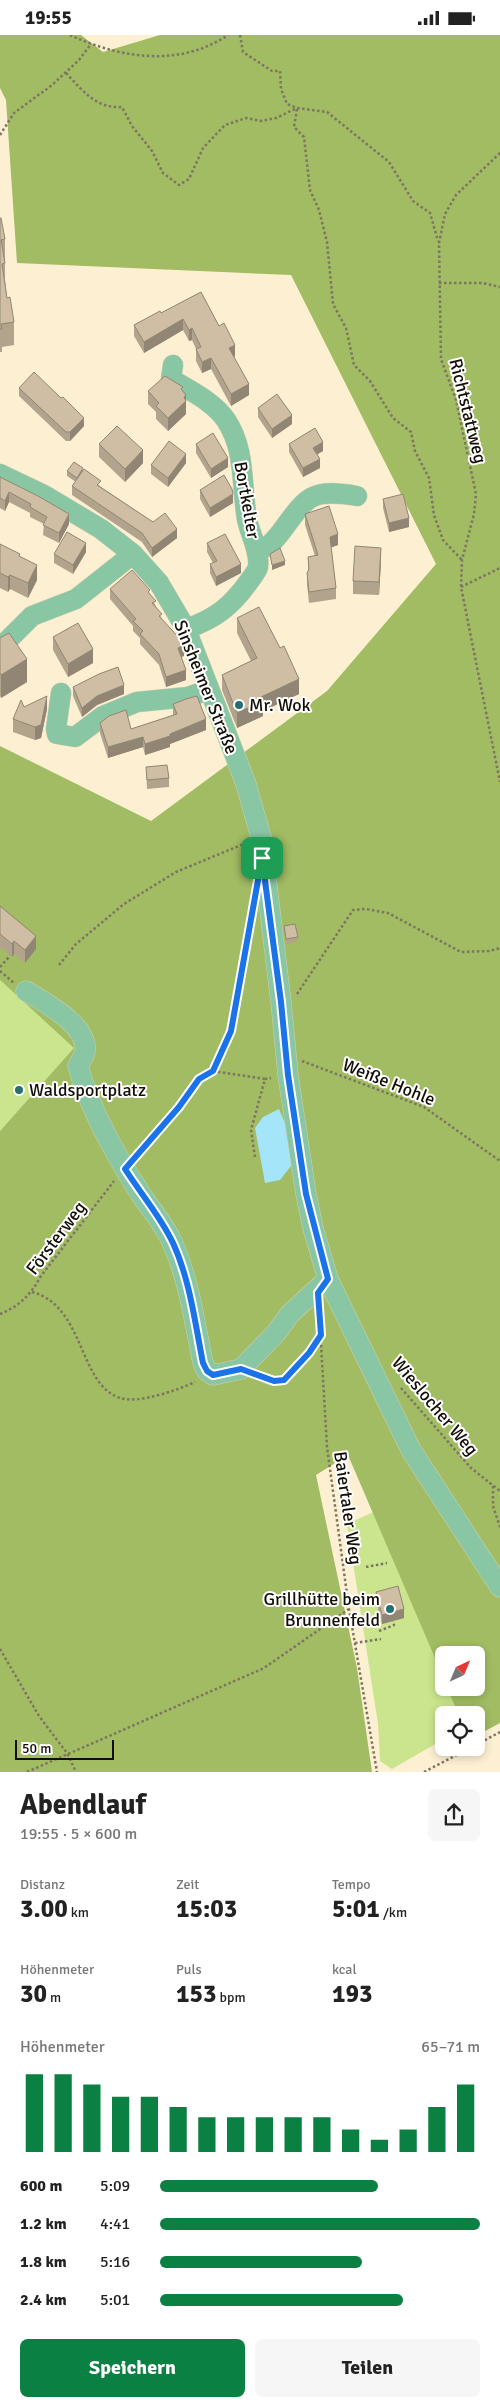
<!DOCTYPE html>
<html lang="de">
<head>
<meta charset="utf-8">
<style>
  :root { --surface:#fff; --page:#f6f6f6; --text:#222; --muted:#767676; --accent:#0b8043 }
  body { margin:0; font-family:Signika,sans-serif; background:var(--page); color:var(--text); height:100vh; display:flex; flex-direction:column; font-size:19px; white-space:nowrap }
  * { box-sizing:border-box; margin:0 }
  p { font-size:16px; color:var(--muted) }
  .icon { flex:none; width:28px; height:28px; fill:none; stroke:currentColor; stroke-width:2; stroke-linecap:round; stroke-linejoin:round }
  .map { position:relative; height:1737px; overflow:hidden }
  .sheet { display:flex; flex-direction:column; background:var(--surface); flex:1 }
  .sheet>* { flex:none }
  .needle { width:32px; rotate:44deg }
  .buttons { position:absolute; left:435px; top:1611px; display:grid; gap:10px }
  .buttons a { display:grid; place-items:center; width:50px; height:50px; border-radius:8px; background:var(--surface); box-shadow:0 2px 8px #0003; font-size:25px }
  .scale { position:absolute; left:15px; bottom:12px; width:99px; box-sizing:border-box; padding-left:5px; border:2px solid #130e05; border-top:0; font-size:14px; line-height:18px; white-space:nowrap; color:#130e05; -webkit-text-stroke:4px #fefefe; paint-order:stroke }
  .pin { position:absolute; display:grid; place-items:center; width:42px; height:42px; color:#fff; margin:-21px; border-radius:10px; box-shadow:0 2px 8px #0006 }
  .round { display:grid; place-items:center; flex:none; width:52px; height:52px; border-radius:8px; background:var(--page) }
  .overview { display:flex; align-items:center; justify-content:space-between; height:85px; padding:0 20px }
  h1 { font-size:28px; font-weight:700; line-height:38px }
  .figures { display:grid; grid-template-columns:repeat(3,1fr); gap:8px; height:85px; padding:5px 20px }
  .figures div { display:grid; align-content:center }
  .figures b { font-size:25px; font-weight:700 }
  .figures small { font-size:14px; font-weight:400 }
  .figures p { font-size:14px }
  .chart { height:140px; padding:10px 20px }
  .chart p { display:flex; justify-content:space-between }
  .chart svg { width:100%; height:90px; margin-top:5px; stroke:var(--accent); stroke-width:6 }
  .primary-button { display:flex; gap:10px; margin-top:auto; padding:10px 20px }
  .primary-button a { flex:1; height:58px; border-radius:8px; background:var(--accent); color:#fff; font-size:20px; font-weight:700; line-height:58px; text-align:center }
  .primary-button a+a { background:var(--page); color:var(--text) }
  ul { padding:0 20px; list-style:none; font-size:16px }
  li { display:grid; grid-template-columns:80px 60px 1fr; align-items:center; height:38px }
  li i { height:12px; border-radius:6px; background:var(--accent) }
  .status { display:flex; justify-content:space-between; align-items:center; height:35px; padding:0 25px; background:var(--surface); direction:ltr }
  .status svg { height:14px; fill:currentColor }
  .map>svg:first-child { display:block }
  .green { fill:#cae58d; fill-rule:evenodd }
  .forest { fill:#a1bc63 }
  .water { fill:#a4e5f9 }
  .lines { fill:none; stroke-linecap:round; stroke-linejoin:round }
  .minor-casing { stroke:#d8ccb1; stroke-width:21 }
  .path { stroke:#7d7562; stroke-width:2.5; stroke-dasharray:2.5 2.5; stroke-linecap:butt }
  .minor { stroke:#89c7a4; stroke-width:20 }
  .wall { fill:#b2a38d }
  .shaded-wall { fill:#918573 }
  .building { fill:#cfbea4; stroke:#918573 }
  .route-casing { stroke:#fff; stroke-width:10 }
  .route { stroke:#1a73e8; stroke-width:6 }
  .poi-dot { fill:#26706f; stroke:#fefefe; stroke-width:2 }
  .labels { text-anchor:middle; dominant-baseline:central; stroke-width:4; stroke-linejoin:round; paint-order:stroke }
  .street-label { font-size:18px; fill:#130e05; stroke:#fefefe }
  .poi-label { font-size:18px; fill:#130e05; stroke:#fefefe; text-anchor:start }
</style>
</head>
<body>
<div class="status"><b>19:55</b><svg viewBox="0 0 49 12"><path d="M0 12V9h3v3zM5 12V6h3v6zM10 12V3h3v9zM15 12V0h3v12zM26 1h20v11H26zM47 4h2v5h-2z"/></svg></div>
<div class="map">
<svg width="500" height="1737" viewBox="0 0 500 1737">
  <rect width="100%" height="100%" fill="#fdf0d2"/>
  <path class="green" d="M0,945L75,1013L0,1096Z
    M398,1466L500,1654L476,1680H444V1704L392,1734L380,1726L378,1689L347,1489ZM444,1620H476V1652H444Z"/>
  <path class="forest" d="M0,0H81L103,17L160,0H500V1688L476,1701V1680H459L447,1653L476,1652V1620H444V1644L348,1420L316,1440L357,1633L372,1737H0V1096L74,1013L0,945V711L151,786L327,656L436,529L291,240L17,228L6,65L0,53Z"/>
  <path class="water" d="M279,1074L290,1100L291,1131L280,1145L265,1148L255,1093L263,1082Z"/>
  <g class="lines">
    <defs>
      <path id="minor" d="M173,330L171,344C190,356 213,366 226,385C246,415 241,450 247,484C250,500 260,515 258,532C257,536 253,541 250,545C232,571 215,584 186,594
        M0,439L44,460L101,494L133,519L159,548L186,594L246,749L261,802L281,967L288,1040L306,1159L313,1193L328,1244L411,1415L500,1552
        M257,516C269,512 273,507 281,497C307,462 310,453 357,461
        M0,613L32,581L76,564L133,519
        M61,658L56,694L57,699L75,702L103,681L137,667L188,662L208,655
        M26,956C45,968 89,990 85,1017C84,1021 80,1027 78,1031C90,1075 115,1119 140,1158C151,1175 165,1190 173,1209C189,1246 195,1289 203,1328L207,1336L213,1340L241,1334L276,1298L290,1279L328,1244"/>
    </defs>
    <use href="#minor" class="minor-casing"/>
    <path class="path" d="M70,0C120,23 179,33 228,0
      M240,0L243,17L272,36H280L281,54L287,69L297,73
      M66,38C82,55 96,74 122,72L132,91L152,116L163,138L179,150L189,144L203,113L225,90L246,83L261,86L276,83L297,73L327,77L389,127L413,166L430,178L438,206
      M297,74L294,92L304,102L310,155L319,175L327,207L333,269L346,293L354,330L370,346L393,383L411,397L415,416L429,443L434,480L443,505L462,525
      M0,100L14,78L52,50L79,25L91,9
      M500,118L456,160L445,179L439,208L441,324L456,365L476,459L474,479L462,525L461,552L500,747
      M439,248H483L500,252
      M461,552L500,533
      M59,930L76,909L124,869L176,837L246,808
      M0,932L9,922
      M0,936L14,948
      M297,959L353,875L366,874L388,878L461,917L489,916L500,913
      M302,1026L424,1072L500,1126
      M213,1036L265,1044
      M136,1121L199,1044L213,1036L231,996L252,876
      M255,1122L251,1095L265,1044L271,1043
      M32,1257C85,1271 78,1349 120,1363C138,1369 178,1355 195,1347
      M319,1275L327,1412L349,1574L377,1737
      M0,1279C20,1271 31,1259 41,1241L114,1146
      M256,1340C264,1343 274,1349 283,1345C293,1341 314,1310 321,1300
      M401,1353L471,1433L500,1456
      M493,1451V1471L500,1492
      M366,1532L387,1528
      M379,1596L394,1590L393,1586
      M355,1608L381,1604
      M0,1614L39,1681L67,1718L76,1737
      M476,1710L500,1697
      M27,1737L264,1633L349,1574
      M424,1737L472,1712"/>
    <use href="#minor" class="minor"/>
  </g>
  <path class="wall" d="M0,183L5,204V245L7,263L14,287V310L2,312V317H0Z
    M201,257L235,321L234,322L249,360L231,371L211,334L202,338L196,326V314L192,305L189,306L183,295L144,318L134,301V290L161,278Z
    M19,353L61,363L84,391L70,406H66L19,361Z
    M148,356H183L186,360V379L168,396L156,384V377L148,369Z
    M258,373L292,389L272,403L258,382Z
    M99,409L143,428L125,447L99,422Z
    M196,409L228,432L211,443L196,418Z
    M289,409L323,416L317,419L320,433L303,442L289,417Z
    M186,428L168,452L151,439V430Z
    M83,435L101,452L177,503L152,522L142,507L72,460V451L76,447L67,441V436Z
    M0,442L69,489L59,508L43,500L44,489L30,482V478L9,467L5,476L0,473Z
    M200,455L233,468L210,482L200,464Z
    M383,464L409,492L389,497L383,473Z
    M305,479L338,510L331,512L336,553V564L309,568L307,549V538L308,536V522L315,521L305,490Z
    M207,508L241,538L216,551L210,538V529L213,528L207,517Z
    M0,509L20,521L37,545L28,563L10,554L8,557L0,553Z
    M86,517L73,539L54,528V519Z
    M381,526L379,560L353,559V546Z
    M110,554L150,559L162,584L184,621L181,622L186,645L166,652L159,630L140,609V603L133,596V591L110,564Z
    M237,583L299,659L263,676V681L237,693L222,655V640L251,626L237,598Z
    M53,602L93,628L68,642L53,615Z
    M0,603L27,647L1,663L0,661Z
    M73,652L124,659L97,670L82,682L73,661Z
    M173,669L206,695L170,709V712L145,720L143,712L108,723L100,698V688L131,694L173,680Z
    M24,672L47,674L41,703L35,705L13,697V684Z
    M146,732L169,743V752L147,754Z
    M0,871L36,914L25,928L14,919L12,922L0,912Z
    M284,891L298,902V906L286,909Z
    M376,1557L404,1583L382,1589L376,1566Z"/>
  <path class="shaded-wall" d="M183,284V295L144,318V307Z
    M192,293V305L189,306V295Z
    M235,310V321L229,325V313Z
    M211,323V334L202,338V327Z
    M249,349V360L231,371V359Z
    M186,360V379L168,396V383Z
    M292,380V389L272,403V394Z
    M84,383V391L70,406V397Z
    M323,407V416L313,422V413Z
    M143,415V428L125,447V434Z
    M186,419V428L168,452V443Z
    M228,423V432L211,443V434Z
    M320,424V433L303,442V433Z
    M9,457V467L5,476V466Z
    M233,459V468L210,482V473Z
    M69,479V489L59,508V498Z
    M409,483V492L389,497V488Z
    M177,494V503L152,522V513Z
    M338,499V510L330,513V502Z
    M86,508V517L73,539V530Z
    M381,513V526L379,560V547Z
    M285,526V530L272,535V530Z
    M241,529V538L216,551V542Z
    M37,530V545L28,563V548Z
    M10,540V554L8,557V542Z
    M184,610V621L178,623V613Z
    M93,614V628L68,642V629Z
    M27,624V647L1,663V640Z
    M186,635V645L166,652V642Z
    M299,644V659L263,676V681L237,693V678L261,662Z
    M124,650V659L97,670L82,682V673L97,661Z
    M47,661V674L41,703L35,705V692Z
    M206,684V695L170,709V712L145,720V709Z
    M143,702V712L108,723V712Z
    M36,901V914L25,928V915Z
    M14,906V919L12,922V909Z
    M404,1574V1583L382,1589V1580Z"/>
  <path class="building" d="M0,183H1L5,204L1,205L5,228L2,229L7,263L10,262L14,287L1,289L2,294H0Z
    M201,257L219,291L224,288L235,310L229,313L249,349L231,359L211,323L202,327L196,314L201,312L192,293L189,295L183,284L144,307L134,290L160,276L161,278Z
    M34,337L61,363L63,362L84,383L70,397H66L19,353Z
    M165,341L183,352L181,354L186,360L184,362L186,366L168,383L156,371L159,368L148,356Z
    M277,359L292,380L272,394L258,373Z
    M117,391L143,415L125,434L99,409Z
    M315,393L323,407L313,413L320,424L303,433L289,409Z
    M213,398L228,423L211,434L196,409Z
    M169,406L186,419L168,443L151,430Z
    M74,427L83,433L77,443L67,436Z
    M84,434L101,446L97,450L153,487L165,478L177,494L152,513L142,498L72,451Z
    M224,440L232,454L233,459L210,473L200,455Z
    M0,442L38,461L69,479L59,498L43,490L47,482L30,472L31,469L9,457L5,466L0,463Z
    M403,459L409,483L389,488L383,464Z
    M329,471L338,499L330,502L336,553L309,557L307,538L309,534L308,522L318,520L305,479Z
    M67,497L86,508L73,530L54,519Z
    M225,499L241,529L216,542L210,529L217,526L207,508Z
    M0,509L20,519L19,521L37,530L28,548L10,540L8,542L0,538Z
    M355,511L381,513L379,547L353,546Z
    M280,513L285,526L272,530L270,519Z
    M132,535L150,555L148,557L156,566L152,568L162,579L159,581L182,606L184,610L178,613L186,635L166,642L159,619L140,599L143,596L133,586L136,584L110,554Z
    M259,572L280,613L284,611L299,644L261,662L263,666L237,678L222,640L257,623L237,583Z
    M78,588L93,614L68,629L53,602Z
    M9,598L27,624L1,640L0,638V603Z
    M118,632L124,650L97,661L82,673L73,652L99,639Z
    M47,661L41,690L35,692L13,684L21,665L24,672Z
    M197,661L206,684L170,699V701L145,709L143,702L108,712L100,688L109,681L126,675L131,694L177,679L173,669L186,664Z
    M167,730L169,743L147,745L146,732Z
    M0,871L36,901L25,915L14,906L12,909L0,899Z
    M295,889L298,902L286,904L284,891Z
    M398,1551L404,1574L382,1580L376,1557Z"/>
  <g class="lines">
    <defs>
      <path id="route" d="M262,823L281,967L288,1040L306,1159L328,1244L318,1258L321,1300L309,1318L284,1345L274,1346L241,1334L213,1340L207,1336L203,1328C195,1288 190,1245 173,1208C161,1182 141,1159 125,1134L179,1072L199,1044L213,1036L231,996Z"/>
    </defs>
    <use href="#route" class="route-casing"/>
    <use href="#route" class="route"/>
  </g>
  <g class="poi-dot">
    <circle cx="239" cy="670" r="5"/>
    <circle cx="19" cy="1055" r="5"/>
    <circle cx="390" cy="1574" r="5"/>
  </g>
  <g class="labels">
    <g class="street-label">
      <text transform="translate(468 376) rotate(76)">Richtstattweg</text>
      <text transform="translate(247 465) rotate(80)">Bortkelter</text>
      <text transform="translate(206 652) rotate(68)">Sinsheimer Straße</text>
      <text transform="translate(389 1047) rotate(22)">Weiße Hohle</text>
      <text transform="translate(56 1203) rotate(-53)">Försterweg</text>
      <text transform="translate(435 1371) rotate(50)">Wieslocher Weg</text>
      <text transform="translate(348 1473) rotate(82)">Baiertaler Weg</text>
    </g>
    <g class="poi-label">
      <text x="249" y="670">Mr. Wok</text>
      <text x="29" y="1055">Waldsportplatz</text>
      <text x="380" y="1564" text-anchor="end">Grillhütte beim<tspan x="380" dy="21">Brunnenfeld</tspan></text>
    </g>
  </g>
</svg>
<div class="buttons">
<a><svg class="needle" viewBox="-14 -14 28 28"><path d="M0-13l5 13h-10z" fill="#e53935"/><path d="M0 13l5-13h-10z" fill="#767676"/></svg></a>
<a><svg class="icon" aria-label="locate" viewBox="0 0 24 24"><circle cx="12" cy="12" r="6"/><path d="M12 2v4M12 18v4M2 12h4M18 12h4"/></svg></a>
</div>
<div class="scale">50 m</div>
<div class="pin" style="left:262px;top:823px;background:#1e9e55"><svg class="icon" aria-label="arrive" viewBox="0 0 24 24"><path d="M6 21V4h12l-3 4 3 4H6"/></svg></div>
</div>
<section class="sheet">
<div class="overview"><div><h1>Abendlauf</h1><p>19:55 · 5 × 600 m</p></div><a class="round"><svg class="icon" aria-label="share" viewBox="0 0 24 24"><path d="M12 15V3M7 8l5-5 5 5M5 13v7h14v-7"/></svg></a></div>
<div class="figures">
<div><p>Distanz</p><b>3.00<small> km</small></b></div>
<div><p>Zeit</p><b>15:03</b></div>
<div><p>Tempo</p><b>5:01<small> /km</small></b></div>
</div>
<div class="figures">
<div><p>Höhenmeter</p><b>30<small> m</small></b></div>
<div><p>Puls</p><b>153<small> bpm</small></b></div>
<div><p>kcal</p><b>193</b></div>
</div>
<div class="chart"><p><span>Höhenmeter</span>65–71 m</p>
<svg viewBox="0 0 160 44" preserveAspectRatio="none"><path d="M5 44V6M15 44V6M25 44V11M35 44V17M45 44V17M55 44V22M65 44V27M75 44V27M85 44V27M95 44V27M105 44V27M115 44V33M125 44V38M135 44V33M145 44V22M155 44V11"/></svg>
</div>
<ul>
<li><b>600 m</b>5:09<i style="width:68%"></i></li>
<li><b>1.2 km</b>4:41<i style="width:100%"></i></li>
<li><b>1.8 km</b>5:16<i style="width:63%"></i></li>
<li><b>2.4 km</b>5:01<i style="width:76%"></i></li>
</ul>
<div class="primary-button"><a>Speichern</a><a>Teilen</a></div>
</section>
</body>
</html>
